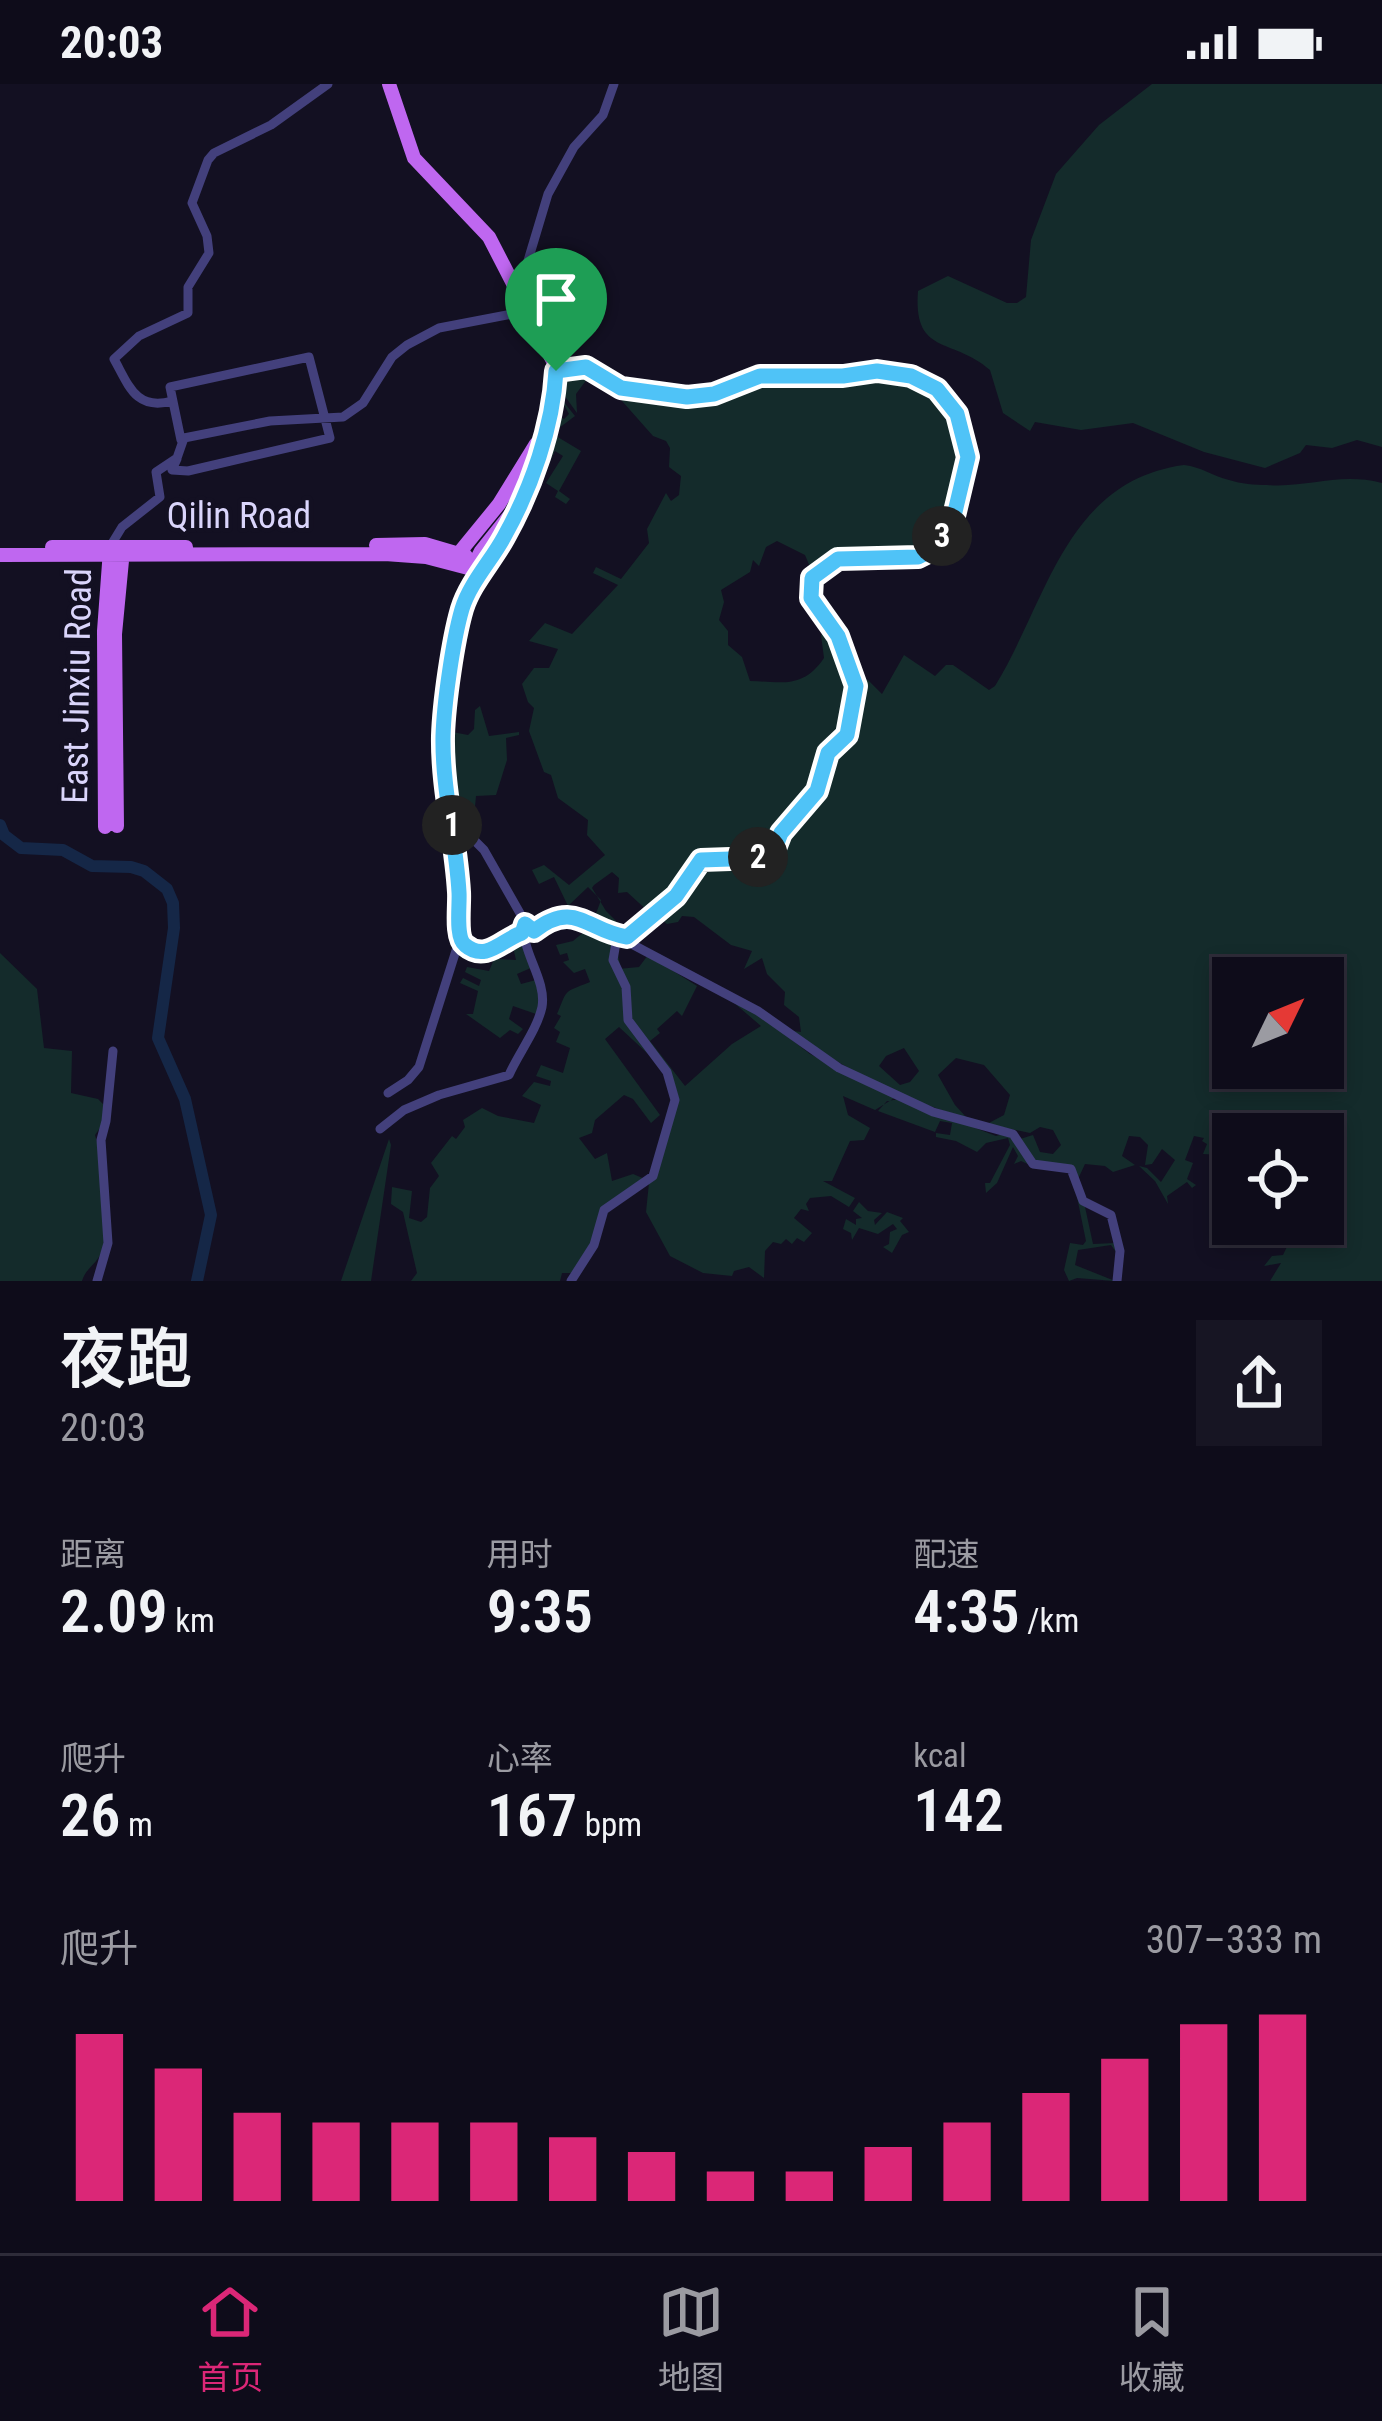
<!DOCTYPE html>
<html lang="zh">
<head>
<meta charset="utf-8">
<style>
  :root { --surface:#0e0c1a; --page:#171523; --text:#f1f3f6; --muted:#9b9ba2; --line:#2e2c39; --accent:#db2777 }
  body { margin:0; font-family:"Roboto Condensed","Noto Sans SC",sans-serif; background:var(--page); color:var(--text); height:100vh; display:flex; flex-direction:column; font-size:45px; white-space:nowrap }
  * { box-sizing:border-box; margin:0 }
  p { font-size:39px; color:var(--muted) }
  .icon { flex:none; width:66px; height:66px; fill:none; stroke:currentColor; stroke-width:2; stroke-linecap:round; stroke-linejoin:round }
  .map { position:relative; height:1197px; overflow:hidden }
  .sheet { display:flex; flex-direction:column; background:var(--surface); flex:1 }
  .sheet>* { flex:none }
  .needle { width:78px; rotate:47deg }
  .tools { position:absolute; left:1212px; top:873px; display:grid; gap:24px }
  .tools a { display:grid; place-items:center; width:132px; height:132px; border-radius:0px; background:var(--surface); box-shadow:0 6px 18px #0003,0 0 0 3px var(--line); font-size:60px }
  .pin { position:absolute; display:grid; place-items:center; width:102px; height:102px; color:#fff; margin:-123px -51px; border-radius:50% 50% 50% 0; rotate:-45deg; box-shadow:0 0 12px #0007 }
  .pin .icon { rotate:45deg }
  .km { position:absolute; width:60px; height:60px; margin:-30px; border-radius:50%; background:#222; color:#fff; font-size:33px; line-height:60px; text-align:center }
  .round { display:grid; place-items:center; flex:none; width:126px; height:126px; border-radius:0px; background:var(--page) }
  .summary { display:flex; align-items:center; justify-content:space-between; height:204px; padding:0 60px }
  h1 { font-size:66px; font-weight:600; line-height:90px }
  .figures { display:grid; grid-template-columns:repeat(3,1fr); gap:18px; height:204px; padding:12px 60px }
  .figures div { display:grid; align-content:center }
  .figures b { font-size:60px; font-weight:600 }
  .figures small { font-size:33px; font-weight:400 }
  .figures p { font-size:33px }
  .chart { height:336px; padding:24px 60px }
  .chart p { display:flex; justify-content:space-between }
  .chart svg { width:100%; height:216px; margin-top:12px; stroke:var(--accent); stroke-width:6 }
  .status { display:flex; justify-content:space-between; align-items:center; height:84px; padding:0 60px; background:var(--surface); direction:ltr }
  .status svg { height:33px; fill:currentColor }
  .tab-bar { display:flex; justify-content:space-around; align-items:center; height:168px; border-top:3px solid var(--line); background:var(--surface); font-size:33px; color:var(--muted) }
  .tab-bar a { display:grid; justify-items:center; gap:6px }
  .tab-bar .selected { color:var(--accent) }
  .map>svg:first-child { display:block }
  .green { fill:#142b2b; fill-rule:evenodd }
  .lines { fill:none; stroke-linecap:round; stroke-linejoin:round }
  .river { stroke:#152747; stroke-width:12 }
  .minor { stroke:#43407c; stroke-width:9 }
  .major { stroke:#bf67f0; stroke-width:14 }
  .route-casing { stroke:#fff; stroke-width:24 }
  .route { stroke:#4fc3f7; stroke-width:15 }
  .labels { text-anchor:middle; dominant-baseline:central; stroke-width:9; stroke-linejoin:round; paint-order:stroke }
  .street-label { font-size:36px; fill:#dad5fb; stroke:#131022 }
</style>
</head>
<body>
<div class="status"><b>20:03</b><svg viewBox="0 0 49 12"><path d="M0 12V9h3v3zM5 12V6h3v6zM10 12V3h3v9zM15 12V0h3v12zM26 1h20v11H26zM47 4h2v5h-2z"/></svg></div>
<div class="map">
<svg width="1382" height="1197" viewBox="0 0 1382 1197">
  <rect width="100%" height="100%" fill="#131022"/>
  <path class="green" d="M1152,0H1382V363L1357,356L1332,364L1306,361L1300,369L1265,384L1204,368L1133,339L1081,346L1035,338L1030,347L1003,329L990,286C952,253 913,272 918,207L948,192L1007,219H1017L1026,213L1031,156L1056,90L1099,41Z
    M589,286C622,307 665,323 705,316C746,309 743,287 793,301C837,289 918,276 950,321C954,328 956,340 959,348C961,356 966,366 966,374C964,409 946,439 928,468L850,474L813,490L805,471L777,457L766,463L759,482L753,476L750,488L721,506L724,518L719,536L728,547V561L742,573L750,597C782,598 803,605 824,574L821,551L825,547L820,542V532L836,552L854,595L849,641L827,669L819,697L767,772L701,774L683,803L650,829L627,808L618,809L619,794L612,788L594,801L592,804L606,827L629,850L576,831L579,826L594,835L601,816L588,803L568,822L554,793L539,800L532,786L544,781L569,801L605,771L587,751L588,736L558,714L551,691L544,688L529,647L534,624L528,618L522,600L534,584H549L558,565L529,557L545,539L572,550L618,501L593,489L596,483L621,495L649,459L647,445L666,409L671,417L679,411L681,392L669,383L670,364L666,357L653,352L607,300L598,302L590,291L576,310L577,329L559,304V291Z
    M559,312L575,332L559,344L556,352L581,367L559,407L570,415L566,420L555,413L558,407L546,399L563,372L555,367L542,394L535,393L555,329L564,335L569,330L563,319L557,325Z
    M1184,381C1202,383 1212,392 1229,396C1241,400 1255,401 1267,401C1310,404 1338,388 1382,399V1197H1270L1281,1179L1264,1182L1272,1172L1283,1171L1298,1140H1323V1050H1233V1075L1224,1079L1220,1071L1203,1070L1207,1060L1202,1057L1204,1054L1194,1052L1185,1076L1193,1079L1187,1095L1196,1101L1192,1104L1187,1098L1167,1112L1168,1120L1155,1097L1139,1082L1147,1084L1161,1098L1175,1076L1162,1065L1152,1080L1145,1081L1148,1061L1140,1053L1129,1052L1122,1072L1135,1081L1113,1088L1105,1082L1085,1080L1078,1095L1073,1084L1034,1078L1020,1055L1033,1051L1040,1068L1053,1070L1061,1061L1053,1046L1040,1043L1030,1049L987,1040L1004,1031L1010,1011L984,981L956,974L938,991L955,1021L967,1034C905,1016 845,987 793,947L801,948L799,933L784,921L785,908L767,890L762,874L744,885L752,867L731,861L694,833L682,832L678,838L667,840L655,831L702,777L768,774L781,750L807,719L823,680L841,660L855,593L868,596L882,610L904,571L935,592L946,581H953L989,606L995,602C1047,518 1065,397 1184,381ZM1233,894H1323V984H1233ZM904,964L919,987L910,998L900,1001L879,982L886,972Z
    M480,622L489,652L519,648V651L506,654L507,676L496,711L476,712L475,723L461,731L452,712L447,647L468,651L474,645L475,626Z
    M590,843L614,853L625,903L627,938L661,982L619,943L605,955L660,1031L651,1039L633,1015L624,1011L595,1036L592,1049L579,1054L595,1075L607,1069L612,1097L633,1090L645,1095L614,1114L593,1161L572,1189H562L560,1197H411L417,1189L403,1128L391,1120L392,1103L412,1107L409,1134L421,1138L427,1133L430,1104L439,1092L431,1079L452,1052L456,1055L465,1043L463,1036L482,1024L498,1032L534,1039L541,1021L522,1012L534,998L550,1002L551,997L536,992L541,981L563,989L570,964L556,958L560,948L554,944L561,932L557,930C568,905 562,909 590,898L585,885L574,889L563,878L569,876L567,869L560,871L556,861L573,857Z
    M520,854L533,883L517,890L521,900L536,896L540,918L536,930L513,922L509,935L523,945L518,950L510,946L500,954L466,930H473L478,907L460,899L463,894L479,902L481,896L465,888L467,883L489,887L498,866L499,875L516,876L513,863L502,861Z
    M0,869L37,905L44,964L72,967L71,1009L98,1015L104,1021L102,1041L95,1051C102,1074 110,1143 102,1166C98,1180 86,1183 82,1197H0Z
    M648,871L697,902L682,932L677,927L657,945L660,949L650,957L685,1002L732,960L761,942L733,918L764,934L810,970L896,1013L875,1026L843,1012L848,1031L870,1044L864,1056L850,1057L832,1097H823L855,1114L849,1123L831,1112L810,1114L806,1120L809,1127L801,1125L794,1134L812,1149L804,1158L797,1154L792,1160L786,1155L781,1160L773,1158L765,1167L764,1194L749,1183L734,1187L732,1192L703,1189L670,1172L646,1128L649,1099L677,1010L631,941L618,885L639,883Z
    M900,1015L996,1052L1003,1050L1014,1055L1030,1081L1021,1077L1014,1080L1018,1072L1013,1063L997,1099L986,1109L985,1099H990L1010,1061L1008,1054L986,1059L977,1068L956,1057L936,1053V1049L950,1051L952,1039L940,1037L935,1048L878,1027L887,1017Z
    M389,1055L391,1061L371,1197H341Z
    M1077,1113L1085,1123L1093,1160L1116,1159V1168L1111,1161L1078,1166L1075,1181L1115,1197L1077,1194L1069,1197L1064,1186L1070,1159L1083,1161L1086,1157Z
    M859,1118L868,1127L882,1129L874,1136L875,1141L887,1128L903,1134L900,1137L909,1148L902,1151L892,1169L883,1163L889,1160L890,1148L897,1145L893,1140L878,1150L859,1144L852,1156L851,1149L843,1145L846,1135L856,1141V1135L862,1134L853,1127Z"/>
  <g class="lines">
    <path class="river" d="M0,741L4,751L21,764L63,766L92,782L131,783L144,787L167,805L173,819L174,844L158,954L185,1015L211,1131L197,1197"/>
    <path class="minor" d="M512,199L527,180L548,110L574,63L603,31L614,0
      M556,287L586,283L621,304L687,313L714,310L766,291L835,293L877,287L919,296L937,305L954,326L968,373L954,432L929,469L881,476L838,475L812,494L811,514L838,552L856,602L847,651L828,669L816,707L781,749L774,767L760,774L701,776L676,812L627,853L581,835
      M172,317C136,327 129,302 114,275L139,252L188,229V203L209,169L207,152L192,119L208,76L214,69L271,41L328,0
      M177,375L172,386L188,387L330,354L309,273L170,303L181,356
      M514,432L463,520L443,654L449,719L468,750L484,766L529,845L534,847L554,834L582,835
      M111,461L122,443L160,413L156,388L177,374L184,354L270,337L343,333L363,319L392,273L407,261L439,244L528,227
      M461,855L470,865L490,868L522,849
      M624,856L758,927L839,984L933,1028L1013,1050L1033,1080L1071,1085L1083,1117L1111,1131L1120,1167L1117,1197
      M388,1009L408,996L419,983L460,854L450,725
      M380,1045L404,1026L439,1011L509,991C518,970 537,946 542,923C547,895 519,865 525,840
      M97,1197L108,1159L101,1056L106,1037L113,967
      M571,1197L594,1161L604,1126L653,1092L675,1016L667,988L628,936L626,903L613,876L617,853"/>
    <path class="major" d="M376,461L425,460L466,472
      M52,463H186
      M459,469L499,420L536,360
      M0,471L385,470L426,473L472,485L481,467L517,422L532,389L553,315L555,281L489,153L414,74L389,0
      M117,742L115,550L123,466
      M105,743L104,547L110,466"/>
  </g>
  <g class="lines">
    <defs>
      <path id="route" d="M586,283L621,304L687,313L714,310L760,292H843L877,287L911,292L937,305L957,330L968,373L954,432L932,466L918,473L838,475L812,494L811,514L838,552L856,602L847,651L828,669L817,707L781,749L774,767L760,774L701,776L676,812L627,853C587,847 575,815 534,847L525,840L522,849C503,855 486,879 465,861C455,853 460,821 459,808C456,756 442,704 443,652C444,619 453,556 462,525C470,499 491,477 504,453C531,405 553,343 556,287Z"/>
    </defs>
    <use href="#route" class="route-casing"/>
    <use href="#route" class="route"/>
  </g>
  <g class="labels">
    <g class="street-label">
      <text x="239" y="432">Qilin Road</text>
      <text transform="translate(77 602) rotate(-89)">East Jinxiu Road</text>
    </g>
  </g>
</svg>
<div class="tools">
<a><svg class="needle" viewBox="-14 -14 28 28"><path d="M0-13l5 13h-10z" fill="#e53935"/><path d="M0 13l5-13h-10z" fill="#9b9ba2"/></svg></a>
<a><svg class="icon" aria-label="locate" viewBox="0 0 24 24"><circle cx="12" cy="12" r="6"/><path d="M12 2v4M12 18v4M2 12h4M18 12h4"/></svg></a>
</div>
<div class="pin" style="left:556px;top:287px;background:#1e9e55"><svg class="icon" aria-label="arrive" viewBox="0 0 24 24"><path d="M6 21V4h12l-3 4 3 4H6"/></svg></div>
<b class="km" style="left:452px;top:741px">1</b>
<b class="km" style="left:758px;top:773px">2</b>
<b class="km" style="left:942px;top:452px">3</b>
</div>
<section class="sheet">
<div class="summary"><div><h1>夜跑</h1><p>20:03</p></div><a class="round"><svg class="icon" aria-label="share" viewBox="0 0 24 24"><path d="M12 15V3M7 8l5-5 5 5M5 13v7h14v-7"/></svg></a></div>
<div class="figures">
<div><p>距离</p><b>2.09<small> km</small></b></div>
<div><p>用时</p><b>9:35</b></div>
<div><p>配速</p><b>4:35<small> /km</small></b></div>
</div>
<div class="figures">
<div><p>爬升</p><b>26<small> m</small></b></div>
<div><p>心率</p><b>167<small> bpm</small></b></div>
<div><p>kcal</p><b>142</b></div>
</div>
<div class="chart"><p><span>爬升</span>307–333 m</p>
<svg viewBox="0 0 160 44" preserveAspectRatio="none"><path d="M5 44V10M15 44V17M25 44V26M35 44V28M45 44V28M55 44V28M65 44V31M75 44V34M85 44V38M95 44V38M105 44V33M115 44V28M125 44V22M135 44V15M145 44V8M155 44V6"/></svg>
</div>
</section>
<nav class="tab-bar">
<a class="selected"><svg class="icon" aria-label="home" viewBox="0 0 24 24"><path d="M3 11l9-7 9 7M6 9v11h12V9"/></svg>首页</a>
<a><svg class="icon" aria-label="map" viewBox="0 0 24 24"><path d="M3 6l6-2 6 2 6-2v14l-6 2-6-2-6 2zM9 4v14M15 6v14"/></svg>地图</a>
<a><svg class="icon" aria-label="saved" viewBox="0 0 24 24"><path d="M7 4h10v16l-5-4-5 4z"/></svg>收藏</a>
</nav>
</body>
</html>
